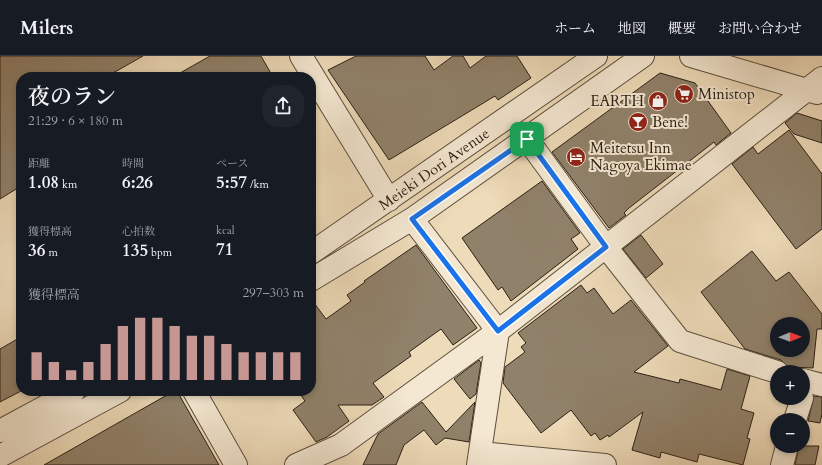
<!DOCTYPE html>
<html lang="ja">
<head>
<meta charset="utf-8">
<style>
  :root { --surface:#171b24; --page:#20242c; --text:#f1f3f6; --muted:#9ea1a6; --line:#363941; --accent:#c59692 }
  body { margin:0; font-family:Cardo,"Noto Serif JP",serif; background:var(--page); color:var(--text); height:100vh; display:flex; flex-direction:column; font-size:15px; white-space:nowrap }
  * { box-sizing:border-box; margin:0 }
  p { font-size:13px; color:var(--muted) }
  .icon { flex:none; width:22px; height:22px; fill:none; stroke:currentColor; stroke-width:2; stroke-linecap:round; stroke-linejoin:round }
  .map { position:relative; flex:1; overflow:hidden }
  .details { position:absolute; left:16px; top:16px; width:300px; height:324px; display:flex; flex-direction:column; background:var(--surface); border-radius:16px; box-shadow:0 2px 6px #0003 }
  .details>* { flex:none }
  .needle { width:26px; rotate:89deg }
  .buttons { position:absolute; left:770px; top:261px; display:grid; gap:8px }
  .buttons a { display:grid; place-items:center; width:40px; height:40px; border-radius:50%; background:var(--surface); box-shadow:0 2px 6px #0003; font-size:20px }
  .pin { position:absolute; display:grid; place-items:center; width:34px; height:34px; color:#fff; margin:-17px; border-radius:8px; box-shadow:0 2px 6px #0006 }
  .round { display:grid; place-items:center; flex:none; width:42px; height:42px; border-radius:16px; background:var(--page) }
  .overview { display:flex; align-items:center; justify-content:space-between; height:68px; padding:0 12px }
  h1 { font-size:22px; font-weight:600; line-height:30px }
  .stats { display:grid; grid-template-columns:repeat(3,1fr); gap:6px; height:68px; padding:4px 12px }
  .stats div { display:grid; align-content:center }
  .stats b { font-size:17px; font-weight:600 }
  .stats small { font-size:11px; font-weight:400 }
  .stats p { font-size:11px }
  .chart { height:112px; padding:8px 12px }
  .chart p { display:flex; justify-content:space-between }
  .chart svg { width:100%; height:72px; margin-top:4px; stroke:var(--accent); stroke-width:6 }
  header { display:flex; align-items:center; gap:24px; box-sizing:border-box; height:56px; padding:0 20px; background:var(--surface); border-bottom:1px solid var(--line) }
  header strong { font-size:19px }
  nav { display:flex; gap:22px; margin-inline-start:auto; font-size:14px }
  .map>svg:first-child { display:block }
  .building { fill:#90816a; stroke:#2b2015; fill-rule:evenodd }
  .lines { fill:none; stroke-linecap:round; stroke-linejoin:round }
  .minor-casing { stroke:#5c4f3e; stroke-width:24 }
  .minor { stroke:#f4e8d2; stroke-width:22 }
  .route-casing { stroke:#fff; stroke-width:8 }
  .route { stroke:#1a73e8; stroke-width:5 }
  .labels { text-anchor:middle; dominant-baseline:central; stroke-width:4; stroke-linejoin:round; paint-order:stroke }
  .poi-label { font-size:15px; fill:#2b2015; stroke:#f4e8d2; text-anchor:start }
  .street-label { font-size:15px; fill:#2b2015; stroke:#f4e8d2 }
</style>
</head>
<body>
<header>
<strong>Milers</strong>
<nav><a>ホーム</a><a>地図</a><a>概要</a><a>お問い合わせ</a></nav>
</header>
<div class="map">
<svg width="822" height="409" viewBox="0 0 822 409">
  <rect width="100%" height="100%" fill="#eedbb9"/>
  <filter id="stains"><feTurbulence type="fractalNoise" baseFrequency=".005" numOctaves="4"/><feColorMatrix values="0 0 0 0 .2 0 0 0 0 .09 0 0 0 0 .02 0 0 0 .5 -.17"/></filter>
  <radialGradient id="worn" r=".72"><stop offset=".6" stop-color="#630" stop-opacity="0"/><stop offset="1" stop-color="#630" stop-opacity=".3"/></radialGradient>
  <path class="building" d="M0,0H143L106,21H21V130L0,143Z
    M210,0H261L273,21H173Z
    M356,0H425L434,14L453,0H463L470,12L486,0H517L531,22L498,44L495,40L389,104L328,14Z
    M660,17L695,27L731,77L716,89L714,86L629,152L624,157L626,159L609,172L552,96Z
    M797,57L822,65V87L794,78L785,67Z
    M789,74L822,118V173L796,193L732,108L753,91L758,98Z
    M542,125L580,177L571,183L578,193L511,245L502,231L498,234L462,182Z
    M641,179L663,208L646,222L623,193Z
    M416,189L477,272L453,289L441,273L409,296L411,300L373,327L384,341L372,349H338L349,365L327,381L316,386L293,354L305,345L298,335H311V243L326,263L351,245L347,239L365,226L364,225Z
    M752,195L776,225L789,216L822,258V273H817L813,312L788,311L781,304L745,293L701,236ZM777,268H803V294H777Z
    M581,229L587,237L594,232L613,258L631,244L668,290L634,316L679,327L680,323L721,334L727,313L750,320L741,353L754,357L747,382L750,383L743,409L699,398L697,406L661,396L660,402L632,394L643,356L609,381L608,379L600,384L595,377L591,380L571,354L541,377L503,327L505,311L525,296L521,291L526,287L518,277Z
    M21,281V335L0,346V293Z
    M479,304L481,307L476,338L470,343L454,323Z
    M174,335H177L219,409H44Z
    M814,340L822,341V358L820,367L808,365Z
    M422,346L446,376L475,346L469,386L445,382L436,389L424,374L404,389L396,409H363L378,378Z
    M799,390H819L815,409H795Z"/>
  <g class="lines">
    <defs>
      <path id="minor" d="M301,0L389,144
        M691,0L817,37
        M527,83L606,191L680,285L777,316
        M412,163L498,275L478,409
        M311,197L596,0
        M311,224L412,163L643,0
        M803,324L822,329
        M194,335L236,409
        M795,364L802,342
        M0,375L74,335
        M480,397L605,409
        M0,400L120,335
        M296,409L341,389L498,275L822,22
        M782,409L787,390"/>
    </defs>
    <use href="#minor" class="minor-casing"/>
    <use href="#minor" class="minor"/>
  </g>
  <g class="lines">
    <defs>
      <path id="route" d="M527,83L606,191L498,275L412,163Z"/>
    </defs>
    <use href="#route" class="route-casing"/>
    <use href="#route" class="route"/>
  </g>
  <defs>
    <symbol id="supermarket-disc" viewBox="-11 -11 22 22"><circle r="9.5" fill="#8f2418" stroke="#f4e8d2"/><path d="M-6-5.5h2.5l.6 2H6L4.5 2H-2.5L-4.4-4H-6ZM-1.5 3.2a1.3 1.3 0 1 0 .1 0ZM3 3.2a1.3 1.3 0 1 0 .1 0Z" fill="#fff"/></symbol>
    <symbol id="shop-disc" viewBox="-11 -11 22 22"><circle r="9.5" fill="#8f2418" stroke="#f4e8d2"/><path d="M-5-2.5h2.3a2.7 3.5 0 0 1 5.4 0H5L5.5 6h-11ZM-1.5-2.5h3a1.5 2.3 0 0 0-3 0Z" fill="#fff"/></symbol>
    <symbol id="bar-disc" viewBox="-11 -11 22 22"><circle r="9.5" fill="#8f2418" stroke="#f4e8d2"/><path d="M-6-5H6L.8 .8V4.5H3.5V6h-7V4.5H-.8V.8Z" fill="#fff"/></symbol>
    <symbol id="hotel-disc" viewBox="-11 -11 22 22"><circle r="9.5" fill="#8f2418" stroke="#f4e8d2"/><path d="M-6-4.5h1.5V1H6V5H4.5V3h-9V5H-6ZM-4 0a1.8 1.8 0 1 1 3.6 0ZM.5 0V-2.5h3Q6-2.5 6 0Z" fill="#fff"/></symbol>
  </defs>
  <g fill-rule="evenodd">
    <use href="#supermarket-disc" x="673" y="27" width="22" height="22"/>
    <use href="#shop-disc" x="647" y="34" width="22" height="22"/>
    <use href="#bar-disc" x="627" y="55" width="22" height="22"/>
    <use href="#hotel-disc" x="565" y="90" width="22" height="22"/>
  </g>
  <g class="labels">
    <g class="poi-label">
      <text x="698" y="38">Ministop</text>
      <text x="644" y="45" text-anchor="end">EARTH</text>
      <text x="652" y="66">Bene!</text>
      <text x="590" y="92">Meitetsu Inn<tspan x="590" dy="17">Nagoya Ekimae</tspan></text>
    </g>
    <g class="street-label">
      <text transform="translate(434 113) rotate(-35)">Meieki Dori Avenue</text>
    </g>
  </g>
  <rect width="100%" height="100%" filter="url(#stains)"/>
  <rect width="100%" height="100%" fill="url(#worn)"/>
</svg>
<div class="buttons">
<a><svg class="needle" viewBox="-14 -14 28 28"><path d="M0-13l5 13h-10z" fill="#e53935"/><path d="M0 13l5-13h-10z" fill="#9ea1a6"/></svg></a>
<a>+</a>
<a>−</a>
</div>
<div class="pin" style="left:527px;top:83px;background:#1e9e55"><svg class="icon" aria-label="arrive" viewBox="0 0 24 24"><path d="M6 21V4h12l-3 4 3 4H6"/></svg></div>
<section class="details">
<div class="overview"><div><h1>夜のラン</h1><p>21:29 · 6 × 180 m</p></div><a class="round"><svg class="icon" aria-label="share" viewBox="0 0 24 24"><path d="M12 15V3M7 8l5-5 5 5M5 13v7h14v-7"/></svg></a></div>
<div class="stats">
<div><p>距離</p><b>1.08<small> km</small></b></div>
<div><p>時間</p><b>6:26</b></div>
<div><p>ペース</p><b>5:57<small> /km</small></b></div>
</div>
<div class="stats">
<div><p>獲得標高</p><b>36<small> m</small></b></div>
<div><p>心拍数</p><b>135<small> bpm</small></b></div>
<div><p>kcal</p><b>71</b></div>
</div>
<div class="chart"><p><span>獲得標高</span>297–303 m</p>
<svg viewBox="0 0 160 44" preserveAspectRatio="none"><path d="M5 44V27M15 44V33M25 44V38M35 44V33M45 44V22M55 44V11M65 44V6M75 44V6M85 44V11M95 44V17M105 44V17M115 44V22M125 44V27M135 44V27M145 44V27M155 44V27"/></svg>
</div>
</section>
</div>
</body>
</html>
